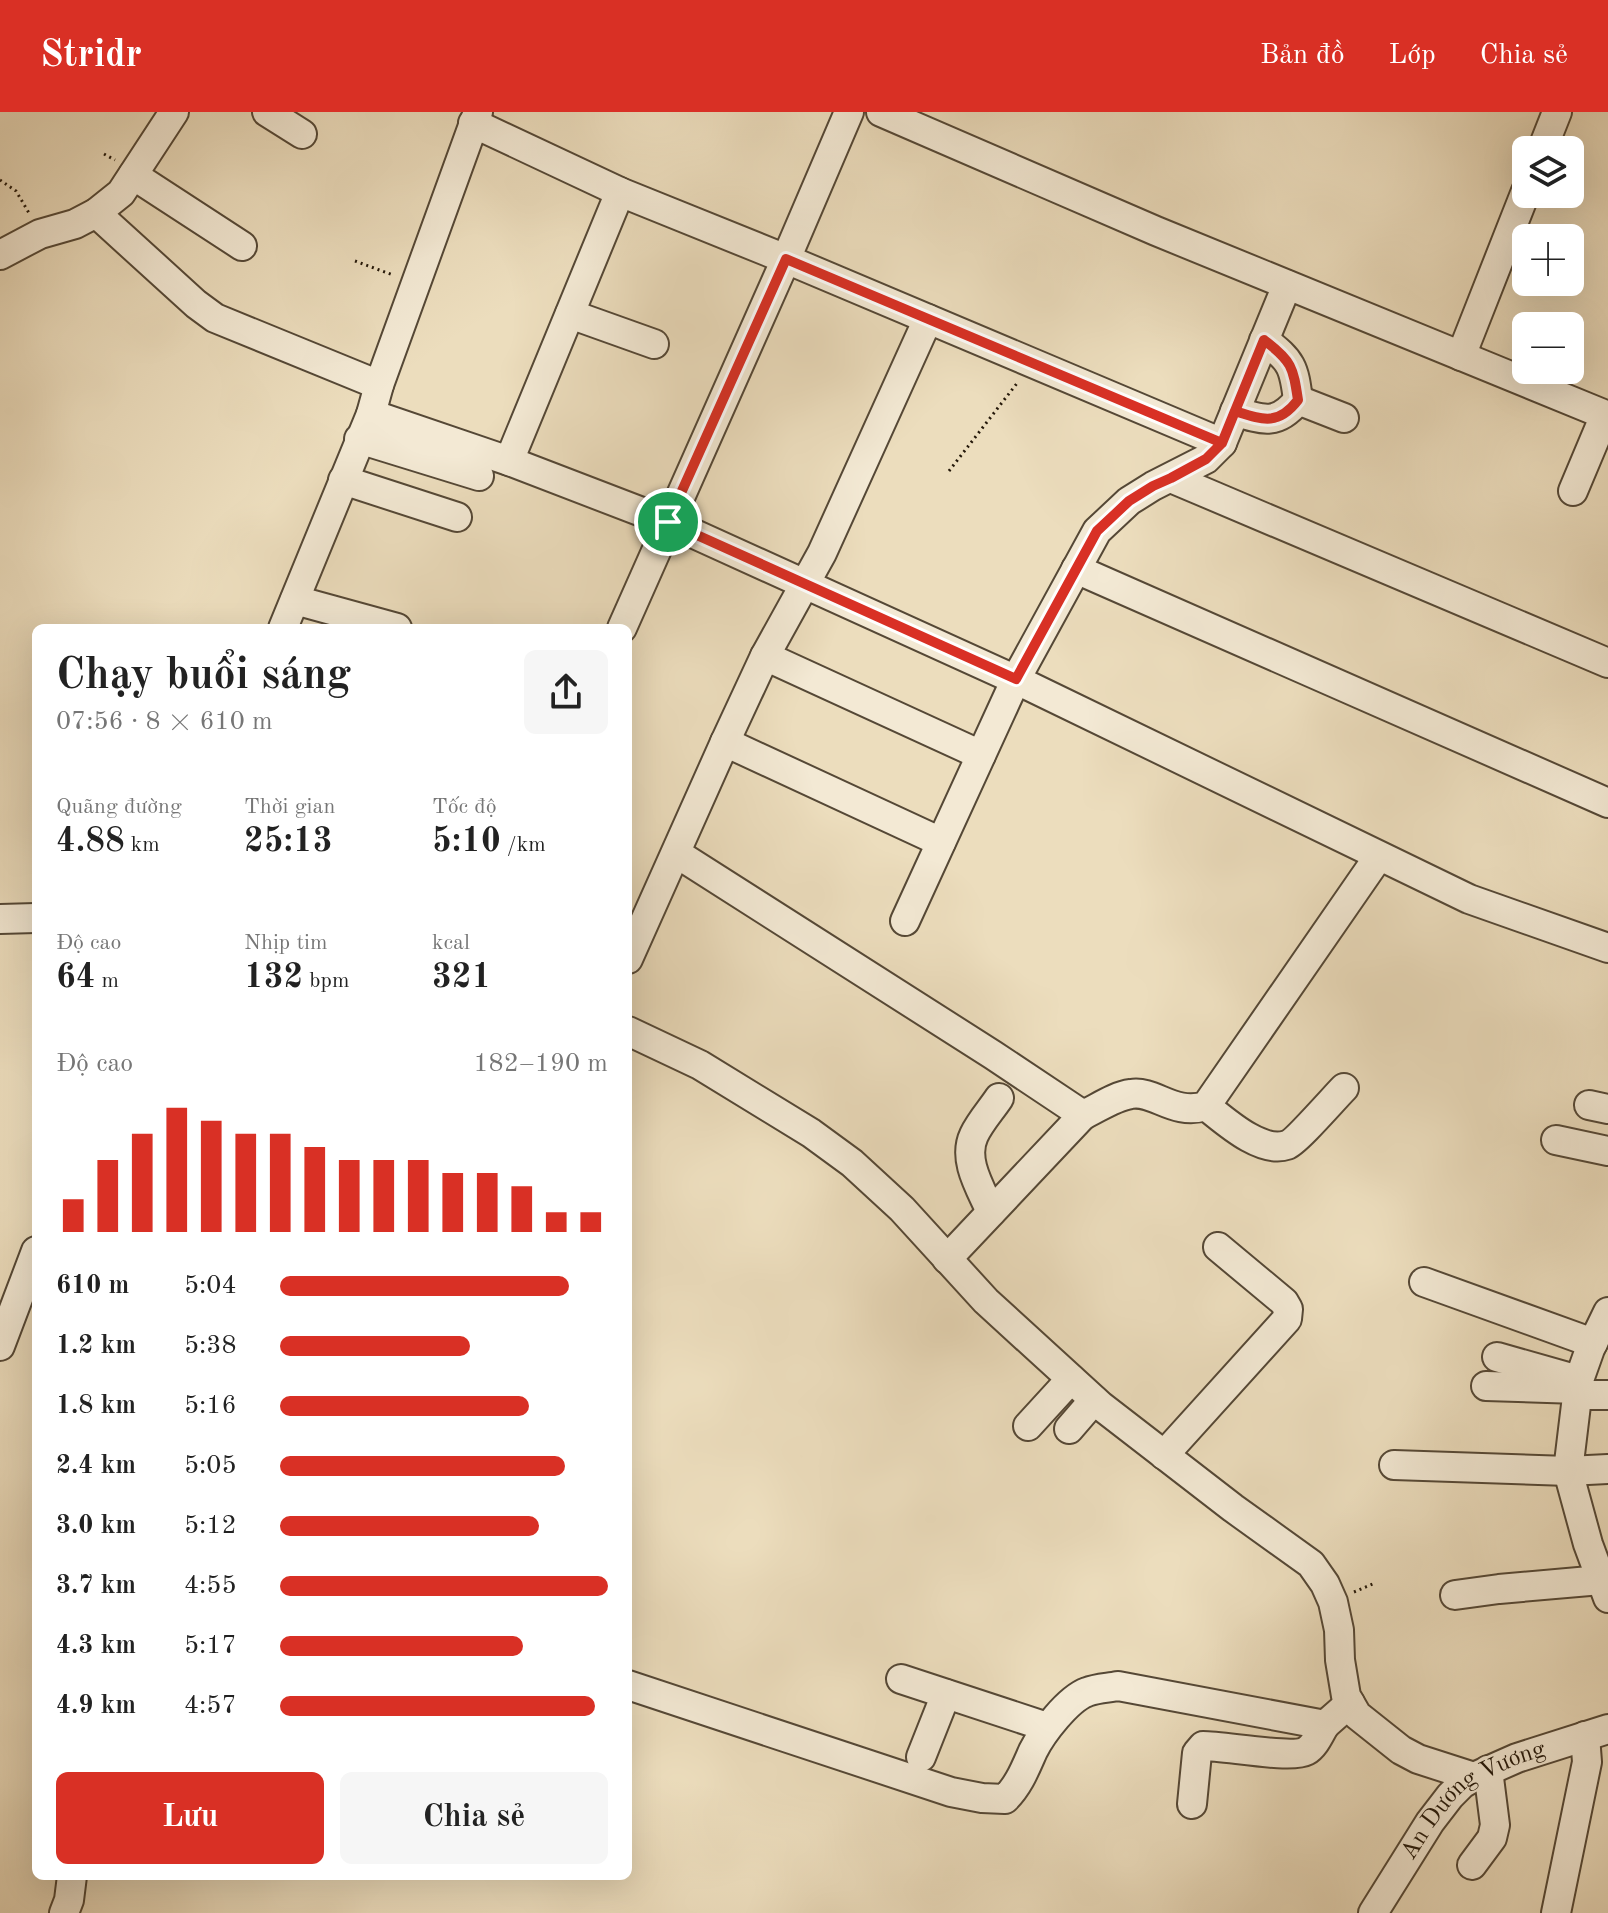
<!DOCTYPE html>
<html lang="vi">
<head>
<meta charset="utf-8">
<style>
  :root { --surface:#fff; --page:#f6f6f6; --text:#222; --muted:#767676; --accent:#d93025 }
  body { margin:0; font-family:"Old Standard TT",serif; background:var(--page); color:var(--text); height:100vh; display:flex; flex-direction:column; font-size:30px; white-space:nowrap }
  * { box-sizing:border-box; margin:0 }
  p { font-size:26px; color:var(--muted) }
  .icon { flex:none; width:44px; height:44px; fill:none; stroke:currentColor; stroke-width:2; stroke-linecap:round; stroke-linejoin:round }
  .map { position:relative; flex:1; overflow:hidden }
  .sheet { position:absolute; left:32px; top:512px; width:600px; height:1256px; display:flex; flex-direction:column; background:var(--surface); border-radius:12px; box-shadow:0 8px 32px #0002 }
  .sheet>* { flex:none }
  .controls { position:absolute; left:1512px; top:24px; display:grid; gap:16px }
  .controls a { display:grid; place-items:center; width:72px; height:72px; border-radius:12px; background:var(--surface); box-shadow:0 8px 32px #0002; font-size:40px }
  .pin { position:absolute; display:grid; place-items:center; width:68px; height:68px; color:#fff; margin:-34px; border:4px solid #fff; border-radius:50%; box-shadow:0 2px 8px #0007 }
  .round { display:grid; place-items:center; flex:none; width:84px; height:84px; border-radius:12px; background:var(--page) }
  .overview { display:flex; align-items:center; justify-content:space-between; height:136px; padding:0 24px }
  h1 { font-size:44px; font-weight:800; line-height:60px }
  .metrics { display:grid; grid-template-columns:repeat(3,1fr); gap:12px; height:136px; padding:8px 24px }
  .metrics div { display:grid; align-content:center }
  .metrics b { font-size:34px; font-weight:800 }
  .metrics small { font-size:22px; font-weight:400 }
  .metrics p { font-size:22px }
  .chart { height:224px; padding:16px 24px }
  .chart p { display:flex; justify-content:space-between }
  .chart svg { width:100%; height:144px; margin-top:8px; stroke:var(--accent); stroke-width:6 }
  .cta { display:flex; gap:16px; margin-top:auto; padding:16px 24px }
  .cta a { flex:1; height:92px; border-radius:12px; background:var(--accent); color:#fff; font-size:32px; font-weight:800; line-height:92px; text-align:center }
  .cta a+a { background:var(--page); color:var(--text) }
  ul { padding:0 24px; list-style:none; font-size:26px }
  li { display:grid; grid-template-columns:128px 96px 1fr; align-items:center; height:60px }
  li i { height:20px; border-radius:10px; background:var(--accent) }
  header { display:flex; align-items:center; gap:48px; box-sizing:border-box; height:112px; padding:0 40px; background:var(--accent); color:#fff }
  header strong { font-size:38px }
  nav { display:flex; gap:44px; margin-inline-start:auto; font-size:28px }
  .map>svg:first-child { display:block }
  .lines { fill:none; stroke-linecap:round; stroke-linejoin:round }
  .minor-casing { stroke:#554836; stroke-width:32 }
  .path { stroke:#231709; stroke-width:3; stroke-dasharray:2 4; stroke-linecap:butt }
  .minor { stroke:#f3e9d4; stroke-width:28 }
  .route-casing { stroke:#fff; stroke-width:16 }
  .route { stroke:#d93025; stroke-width:10 }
  .labels { text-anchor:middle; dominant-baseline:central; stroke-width:8; stroke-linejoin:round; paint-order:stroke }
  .street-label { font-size:24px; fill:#231709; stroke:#f3e9d4 }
</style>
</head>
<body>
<header>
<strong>Stridr</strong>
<nav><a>Bản đồ</a><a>Lớp</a><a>Chia sẻ</a></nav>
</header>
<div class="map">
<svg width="1608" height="1801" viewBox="0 0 1608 1801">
  <rect width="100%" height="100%" fill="#ecddbd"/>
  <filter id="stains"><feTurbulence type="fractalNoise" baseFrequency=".0025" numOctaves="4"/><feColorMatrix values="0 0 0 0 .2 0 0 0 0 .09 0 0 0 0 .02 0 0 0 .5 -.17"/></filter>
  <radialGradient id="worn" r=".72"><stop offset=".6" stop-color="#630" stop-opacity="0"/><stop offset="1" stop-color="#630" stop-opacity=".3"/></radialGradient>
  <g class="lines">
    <defs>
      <g id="minor">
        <path d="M267,0L302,22"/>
        <path d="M881,0L1156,119L1608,304"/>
        <path d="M473,11L620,80L786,147L1222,331"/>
        <path d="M1542,38L1557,0"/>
        <path d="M133,63L242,134"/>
        <path d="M96,101L196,192L215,206L379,273"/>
        <path d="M0,143L40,122L75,112L96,101L121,81L174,0"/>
        <path d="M570,202L654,232"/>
        <path d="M1264,228C1292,249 1294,255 1298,288"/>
        <path d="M1461,244L1526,79"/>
        <path d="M1235,299C1264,309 1278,313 1298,288L1344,306"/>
        <path d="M371,302L509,349L668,410L1025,572L1469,787L1608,836"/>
        <path d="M359,327L479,364"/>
        <path d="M509,349L620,80"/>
        <path d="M1171,366L1608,551"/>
        <path d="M343,368L457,405"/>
        <path d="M1573,379L1605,303"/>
        <path d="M1076,457L1608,691"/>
        <path d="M295,488L397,516"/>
        <path d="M283,516L371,302L379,273L478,0"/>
        <path d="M622,516L786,147L849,0"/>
        <path d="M765,544L981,643"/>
        <path d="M725,630L941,730"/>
        <path d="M676,741L993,943L1083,1003C1098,996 1115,984 1131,982C1155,978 1173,1004 1206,994L1379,744"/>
        <path d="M0,807L36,806"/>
        <path d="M905,809L1016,567L1097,419L1129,389L1153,374L1206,347L1222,331L1287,173"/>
        <path d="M628,847L725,630L765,544L822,441L928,207"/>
        <path d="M628,919L700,953L811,1021L852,1051L902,1097L986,1189L1101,1294L1233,1396L1311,1452L1325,1472L1333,1490L1339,1518L1340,1548L1346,1584L1357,1603L1401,1638L1418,1647L1474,1665"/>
        <path d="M1589,993L1608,997"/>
        <path d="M1206,994C1225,1009 1261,1042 1287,1033C1296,1030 1334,986 1344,976"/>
        <path d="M1556,1028L1608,1039"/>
        <path d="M991,1100C981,1077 962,1048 974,1023C980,1010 991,998 999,986"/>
        <path d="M947,1147L1083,1003"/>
        <path d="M1424,1170L1593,1231"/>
        <path d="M1608,1200L1590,1237L1579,1268L1568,1359L1588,1432L1608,1486"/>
        <path d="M0,1234L36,1139"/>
        <path d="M1497,1245L1571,1266"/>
        <path d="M1486,1274L1578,1277"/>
        <path d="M1577,1283H1608"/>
        <path d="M1028,1314L1071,1267"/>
        <path d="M1069,1317L1094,1288"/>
        <path d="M1164,1343L1287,1207L1288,1197L1284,1190L1218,1135"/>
        <path d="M1394,1353L1568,1359L1608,1357"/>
        <path d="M1455,1483L1499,1477L1601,1468"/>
        <path d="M901,1567L1047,1615"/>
        <path d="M628,1573L951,1680L982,1686L1005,1687C1019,1673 1025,1657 1033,1639C1042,1621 1068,1587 1087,1580C1097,1576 1108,1576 1118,1574L1325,1613L1350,1591"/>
        <path d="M921,1645L946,1582"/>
        <path d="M1192,1692L1197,1641L1203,1634C1225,1634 1291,1647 1306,1639C1315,1634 1320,1621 1325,1613"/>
        <path d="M1472,1753L1492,1726L1495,1713L1488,1658"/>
        <path d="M64,1801L69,1788L72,1764"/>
        <path id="s1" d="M1373,1801L1430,1710L1450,1684L1462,1672L1474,1665L1517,1646L1608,1617"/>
        <path d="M1556,1801L1587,1650L1585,1624"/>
      </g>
    </defs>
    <use href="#minor" class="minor-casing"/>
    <path class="path" d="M104,42L115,48
      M0,68L16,79L29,101
      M355,149L393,163
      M949,359L1018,270
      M1354,1480L1375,1471"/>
    <use href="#minor" class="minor"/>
  </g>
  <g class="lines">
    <defs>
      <path id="route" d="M668,410L1016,567L1097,419L1129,389L1153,374L1171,366L1206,347L1222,331L1264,228C1292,249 1293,255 1298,288C1278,314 1263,308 1235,299L1222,331L786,147L668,410"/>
    </defs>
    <use href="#route" class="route-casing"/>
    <use href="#route" class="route"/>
  </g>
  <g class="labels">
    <g class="street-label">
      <text stroke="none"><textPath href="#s1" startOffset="156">An Dương Vương</textPath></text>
    </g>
  </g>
  <rect width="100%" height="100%" filter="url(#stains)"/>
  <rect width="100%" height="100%" fill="url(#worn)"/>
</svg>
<div class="controls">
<a><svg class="icon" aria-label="layers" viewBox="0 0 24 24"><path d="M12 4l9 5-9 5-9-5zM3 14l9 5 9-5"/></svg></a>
<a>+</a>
<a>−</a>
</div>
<div class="pin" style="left:668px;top:410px;background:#1e9e55"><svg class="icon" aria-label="arrive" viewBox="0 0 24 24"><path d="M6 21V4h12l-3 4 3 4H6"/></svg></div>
<section class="sheet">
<div class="overview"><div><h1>Chạy buổi sáng</h1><p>07:56 · 8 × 610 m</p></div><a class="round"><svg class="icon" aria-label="share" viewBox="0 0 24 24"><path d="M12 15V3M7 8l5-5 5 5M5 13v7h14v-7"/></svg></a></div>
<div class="metrics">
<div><p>Quãng đường</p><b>4.88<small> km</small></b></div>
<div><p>Thời gian</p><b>25:13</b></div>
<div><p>Tốc độ</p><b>5:10<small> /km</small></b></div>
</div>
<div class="metrics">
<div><p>Độ cao</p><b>64<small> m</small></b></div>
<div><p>Nhịp tim</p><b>132<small> bpm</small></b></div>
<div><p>kcal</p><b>321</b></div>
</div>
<div class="chart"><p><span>Độ cao</span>182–190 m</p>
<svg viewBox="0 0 160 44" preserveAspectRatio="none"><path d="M5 44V34M15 44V22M25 44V14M35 44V6M45 44V10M55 44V14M65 44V14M75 44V18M85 44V22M95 44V22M105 44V22M115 44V26M125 44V26M135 44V30M145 44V38M155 44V38"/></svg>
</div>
<ul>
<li><b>610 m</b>5:04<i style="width:88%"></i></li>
<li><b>1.2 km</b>5:38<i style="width:58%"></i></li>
<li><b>1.8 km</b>5:16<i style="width:76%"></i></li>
<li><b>2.4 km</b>5:05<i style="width:87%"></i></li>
<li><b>3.0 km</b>5:12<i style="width:79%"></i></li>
<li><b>3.7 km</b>4:55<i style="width:100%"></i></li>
<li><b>4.3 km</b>5:17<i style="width:74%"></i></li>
<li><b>4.9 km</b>4:57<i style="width:96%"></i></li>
</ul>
<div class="cta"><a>Lưu</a><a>Chia sẻ</a></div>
</section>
</div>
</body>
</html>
